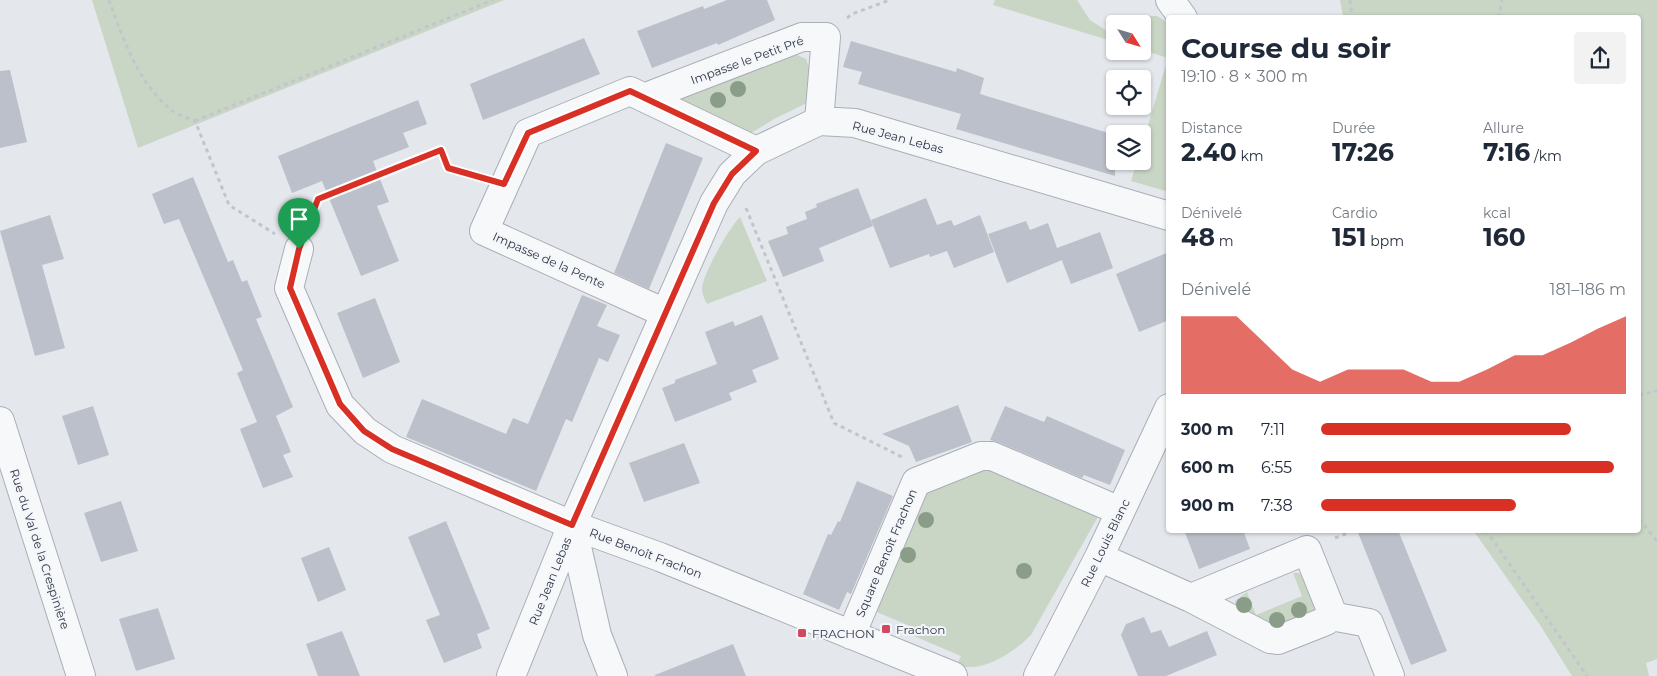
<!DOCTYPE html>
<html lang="fr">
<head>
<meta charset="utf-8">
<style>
  :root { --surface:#fff; --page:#f2f2f3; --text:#1f2937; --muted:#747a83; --accent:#d93025 }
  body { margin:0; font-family:Montserrat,sans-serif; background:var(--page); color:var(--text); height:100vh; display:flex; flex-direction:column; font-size:19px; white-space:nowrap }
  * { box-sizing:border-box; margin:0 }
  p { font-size:16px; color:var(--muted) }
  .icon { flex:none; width:28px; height:28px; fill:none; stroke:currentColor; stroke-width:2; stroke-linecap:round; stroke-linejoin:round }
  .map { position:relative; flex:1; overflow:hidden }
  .side { position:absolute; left:1166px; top:15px; width:475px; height:518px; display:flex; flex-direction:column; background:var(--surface); border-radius:5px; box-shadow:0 1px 4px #0004 }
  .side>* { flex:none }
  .needle { width:32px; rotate:127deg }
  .controls { position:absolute; left:1106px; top:15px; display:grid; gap:10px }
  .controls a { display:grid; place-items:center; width:45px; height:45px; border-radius:5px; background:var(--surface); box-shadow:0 1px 4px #0004; font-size:25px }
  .pin { position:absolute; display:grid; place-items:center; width:42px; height:42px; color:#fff; margin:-51px -21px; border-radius:50% 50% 50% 0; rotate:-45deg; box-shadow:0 0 5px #0007 }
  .pin .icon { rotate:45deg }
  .round { display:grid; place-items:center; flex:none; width:52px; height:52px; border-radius:5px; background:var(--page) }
  .overview { display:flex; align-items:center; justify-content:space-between; height:85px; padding:0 15px }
  h1 { font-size:28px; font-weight:700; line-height:38px }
  .metrics { display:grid; grid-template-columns:repeat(3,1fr); gap:8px; height:85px; padding:5px 15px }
  .metrics div { display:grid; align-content:center }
  .metrics b { font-size:25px; font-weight:700 }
  .metrics small { font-size:14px; font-weight:400 }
  .metrics p { font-size:14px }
  .chart { height:140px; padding:10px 15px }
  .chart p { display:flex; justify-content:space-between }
  .chart svg { width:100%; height:90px; margin-top:5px; fill:var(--accent); opacity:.7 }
  ul { padding:0 15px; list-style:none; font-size:16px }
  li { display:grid; grid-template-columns:80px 60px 1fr; align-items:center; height:38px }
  li i { height:12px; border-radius:6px; background:var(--accent) }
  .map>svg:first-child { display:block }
  .green { fill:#c9d6c5 }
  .building { fill:#bbc0ca }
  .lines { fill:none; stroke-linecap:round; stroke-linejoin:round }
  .street-casing { stroke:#a9aeb7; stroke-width:30 }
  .path { stroke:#c2c5cb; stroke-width:3; stroke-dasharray:4 4; stroke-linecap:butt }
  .street { stroke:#f7f8fa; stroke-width:28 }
  .tree { fill:#8a9d89 }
  .route-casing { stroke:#fff; stroke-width:10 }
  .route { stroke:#d93025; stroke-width:6 }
  .poi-dot { fill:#d1485f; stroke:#f4f6f9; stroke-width:2 }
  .labels { text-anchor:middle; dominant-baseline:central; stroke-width:4; stroke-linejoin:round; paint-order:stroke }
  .street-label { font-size:12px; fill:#2b3545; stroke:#f4f6f9 }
  .poi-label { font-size:12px; fill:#2b3545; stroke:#f4f6f9; text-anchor:start }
</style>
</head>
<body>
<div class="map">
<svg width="1657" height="676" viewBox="0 0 1657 676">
  <rect width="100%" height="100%" fill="#e4e7ec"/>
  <path class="green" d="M92,0H504L138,148Z
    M995,0H1077L1090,20L1115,36V42L993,5Z
    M1340,0H1657V659L1646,663L1649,676H1572L1540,625L1473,530H1639V18L1343,17Z
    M1145,16H1157L1169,23V192L1131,181L1137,161H1142L1143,142L1168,58L1143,50L1142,24H1138V17Z
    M793,53L806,59C812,73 815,88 809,102L774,119L748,135L678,100L679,97Z
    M740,217L767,281L707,304C705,300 702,294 702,289C702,275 729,228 740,217Z
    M984,466L1099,515L1031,635C1014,652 982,674 957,665L961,656L914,636L917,629L872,610L924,492Z
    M1293,573H1299C1309,580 1316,600 1314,612L1279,630L1236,606L1235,601L1247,592L1256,615L1302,596Z"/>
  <path class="building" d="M727,0H767L775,20L718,45L717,43L652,68L637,31L703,6L704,9Z
    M584,38L600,74L483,120L470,84Z
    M851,41L956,72L957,68L984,78L980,94L1115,135V176L956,129L961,114L858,84L862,72L843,67Z
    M10,70L27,142L0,148V71Z
    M418,100L427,124L403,133L409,147L373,161L389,202L377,206L399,261L361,276L322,181L292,193L278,156Z
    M666,143L703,158L649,289L614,273Z
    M193,177L228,262L233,260L242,282L247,280L262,317L256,319L293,407L276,416L291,452L283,455L293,477L263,488L240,429L257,422L237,373L243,370L179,219L164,224L152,194Z
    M858,188L873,226L819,248L824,261L783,277L768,241L788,234L786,227L807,219L805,212L817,207L816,204Z
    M926,198L937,225L951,220L954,226L980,215L994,252L954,268L947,251L930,257L929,254L890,268L871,220Z
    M50,215L64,259L42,265L65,348L35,356L0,231Z
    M1026,221L1030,230L1048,223L1057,248L1100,232L1113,268L1071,284L1059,253L1062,260L1007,283L988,234Z
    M1169,252V320L1139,332L1116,274Z
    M582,295L607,305L597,326L620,335L608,362L599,358L572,422L566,419L536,491L406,437L422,399L506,434L513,418L528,424Z
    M375,298L400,362L363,378L337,313Z
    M762,315L779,359L752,370L757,382L729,393L732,400L675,422L662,388L675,383V380L717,364L705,332L733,321L735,326Z
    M958,405L972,442L916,462L909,446L882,434Z
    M93,406L109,455L78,465L62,416Z
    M1005,406L1044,422L1047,416L1125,450L1110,485L1084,475L1082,478L998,442L990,440Z
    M684,443L700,483L644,502L629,463Z
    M857,481L893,496L851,594L847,592L839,610L803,594L828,534L831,535L838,521L840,522Z
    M121,501L138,551L101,562L84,513Z
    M446,521L490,629L477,634L482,648L444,663L426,620L440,615L408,537Z
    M1184,530H1243L1250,549L1199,569Z
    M1357,530H1398L1447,651L1411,665Z
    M329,547L346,590L318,602L301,558Z
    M158,608L175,659L136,671L119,619Z
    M1144,617L1151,633L1161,630L1169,647L1207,631L1217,655L1166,676H1138L1121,635L1126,624Z
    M342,631L360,676H318L306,644Z
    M733,644L746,676H655V675Z"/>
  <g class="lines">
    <defs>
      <path id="street" d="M1170,0L1183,18
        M646,97L802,37H826L819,121
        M299,249L289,288L340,405L365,431L392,449L572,525L660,557L953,676
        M665,313L484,231L528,133L630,91L756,151
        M0,421L81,676
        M572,525L597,635L613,676
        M1099,557L1191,598L1270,639L1278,640L1326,621L1331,616V610L1307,550L1191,598
        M1331,616L1369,623L1390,676
        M851,635L916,482L981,456H992L1120,511
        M511,676L572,525L714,203L732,174L756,151L819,121L855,123L1169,216
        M1038,676L1099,557L1169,408"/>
    </defs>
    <use href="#street" class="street-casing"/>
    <path class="path" d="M109,0C123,39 139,86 174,112C180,116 189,118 195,121L229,205L275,234
      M1350,0L1352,18
      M847,18L852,14L890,0
      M1499,18L1502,0
      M195,121L493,0
      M746,208L834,423L902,457
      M309,221L317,199L441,150L448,168L475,176
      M1639,395L1657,391
      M1639,519L1657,541
      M1486,530L1587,676
      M1335,538L1348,533L1347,530"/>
    <use href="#street" class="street"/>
  </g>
  <g class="tree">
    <circle cx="738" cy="89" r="8"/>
    <circle cx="718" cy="100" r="8"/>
    <circle cx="926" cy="520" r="8"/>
    <circle cx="908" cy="555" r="8"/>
    <circle cx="1024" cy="571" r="8"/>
    <circle cx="1244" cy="605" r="8"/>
    <circle cx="1299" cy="610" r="8"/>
    <circle cx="1277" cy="620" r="8"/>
  </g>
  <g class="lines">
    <defs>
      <path id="route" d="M630,91L756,151L732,174L714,203L572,525L392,449L364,431L340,404L290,288L299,249L318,199L441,150L448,168L504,184L528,133Z"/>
    </defs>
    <use href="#route" class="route-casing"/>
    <use href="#route" class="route"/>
  </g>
  <g class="poi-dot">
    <rect x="881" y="624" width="10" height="10" rx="2.5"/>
    <rect x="797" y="628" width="10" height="10" rx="2.5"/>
  </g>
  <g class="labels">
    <g class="street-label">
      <text transform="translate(747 60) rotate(-20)">Impasse le Petit Pré</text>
      <text transform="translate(898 137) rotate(15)">Rue Jean Lebas</text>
      <text transform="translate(549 260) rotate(24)">Impasse de la Pente</text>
      <text transform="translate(1105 543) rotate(-64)">Rue Louis Blanc</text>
      <text transform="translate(40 549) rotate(72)">Rue du Val de la Crespinière</text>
      <text transform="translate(646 553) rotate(21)">Rue Benoît Frachon</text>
      <text transform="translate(886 553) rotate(-67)">Square Benoît Frachon</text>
      <text transform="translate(550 581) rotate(-68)">Rue Jean Lebas</text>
    </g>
    <g class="poi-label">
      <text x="896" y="629">Frachon</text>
      <text x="812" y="633">FRACHON</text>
    </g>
  </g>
</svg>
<div class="controls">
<a><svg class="needle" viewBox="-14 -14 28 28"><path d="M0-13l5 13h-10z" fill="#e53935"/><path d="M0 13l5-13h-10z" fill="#747a83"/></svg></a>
<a><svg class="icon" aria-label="locate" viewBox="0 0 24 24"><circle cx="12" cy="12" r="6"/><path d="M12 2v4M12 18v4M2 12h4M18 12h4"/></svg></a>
<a><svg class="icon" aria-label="layers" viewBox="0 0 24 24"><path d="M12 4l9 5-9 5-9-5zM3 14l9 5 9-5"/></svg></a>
</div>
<div class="pin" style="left:299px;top:249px;background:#1e9e55"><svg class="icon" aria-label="arrive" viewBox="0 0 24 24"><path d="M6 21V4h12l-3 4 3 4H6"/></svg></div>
<section class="side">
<div class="overview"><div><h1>Course du soir</h1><p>19:10 · 8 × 300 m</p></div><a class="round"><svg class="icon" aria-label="share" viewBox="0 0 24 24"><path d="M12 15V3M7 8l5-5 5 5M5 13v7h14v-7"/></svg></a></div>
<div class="metrics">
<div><p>Distance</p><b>2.40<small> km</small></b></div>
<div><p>Durée</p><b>17:26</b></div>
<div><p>Allure</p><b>7:16<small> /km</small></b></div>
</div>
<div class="metrics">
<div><p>Dénivelé</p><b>48<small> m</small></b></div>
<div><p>Cardio</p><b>151<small> bpm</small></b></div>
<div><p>kcal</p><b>160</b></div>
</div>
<div class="chart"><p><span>Dénivelé</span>181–186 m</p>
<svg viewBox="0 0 160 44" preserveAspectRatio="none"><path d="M0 44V6L10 6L20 6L30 19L40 32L50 38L60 32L70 32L80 32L90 38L100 38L110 32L120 25L130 25L140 19L150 12L160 6V44z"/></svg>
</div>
<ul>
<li><b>300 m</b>7:11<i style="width:82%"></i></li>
<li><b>600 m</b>6:55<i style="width:96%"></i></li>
<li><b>900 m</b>7:38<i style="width:64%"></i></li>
</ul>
</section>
</div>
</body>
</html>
